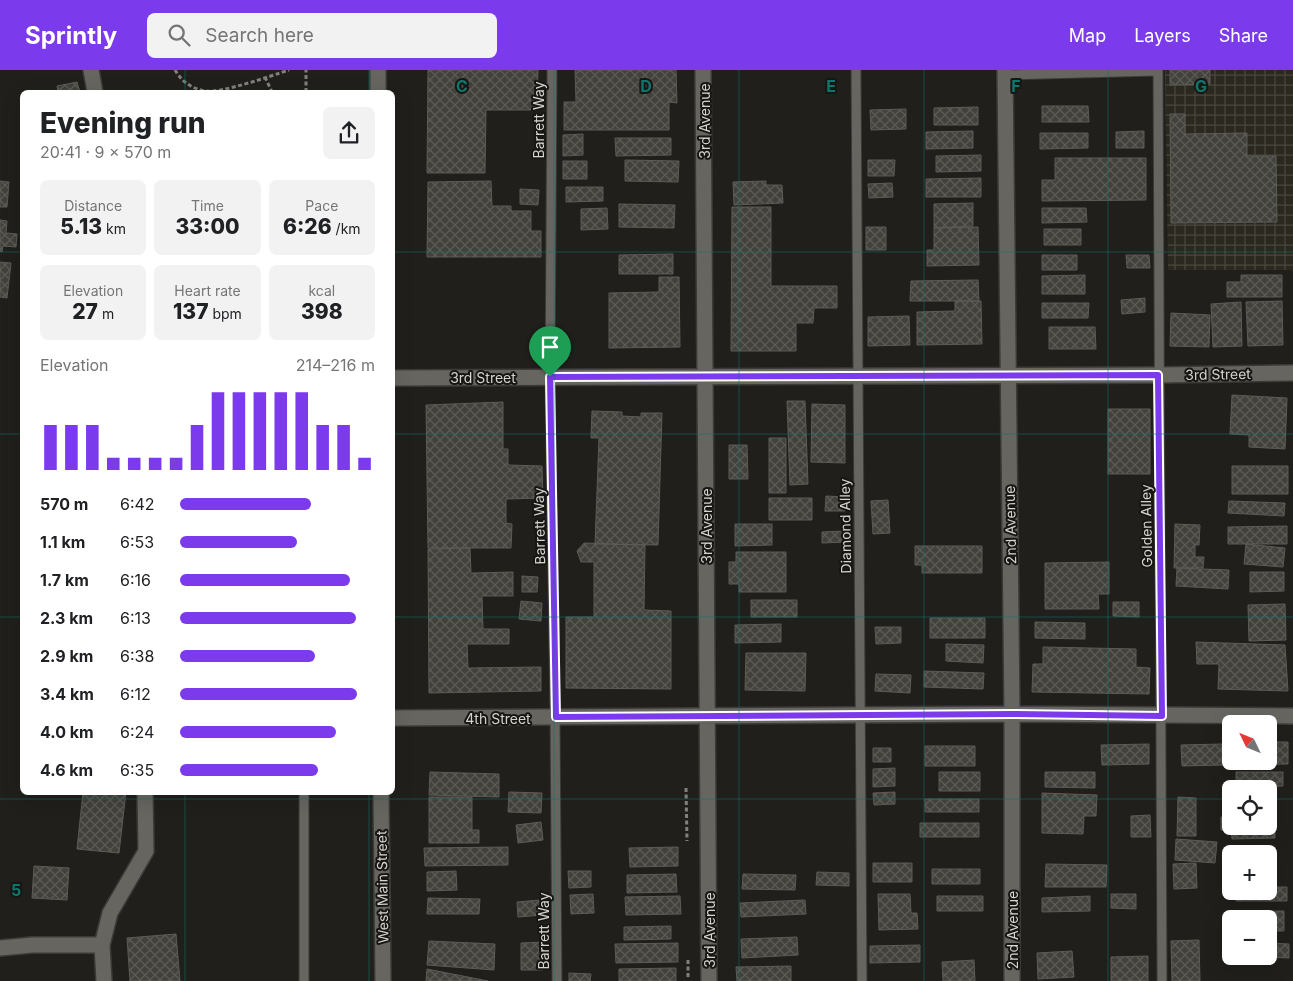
<!DOCTYPE html>
<html lang="en">
<head>
<meta charset="utf-8">
<style>
  :root { --surface:#fff; --page:#f2f2f2; --text:#202124; --muted:#757577; --accent:#7c3aed }
  body { margin:0; font-family:Inter,sans-serif; background:var(--page); color:var(--text); height:100vh; display:flex; flex-direction:column; font-size:19px; white-space:nowrap }
  * { box-sizing:border-box; margin:0 }
  p { font-size:16px; color:var(--muted) }
  .icon { flex:none; width:28px; height:28px; fill:none; stroke:currentColor; stroke-width:2; stroke-linecap:round; stroke-linejoin:round }
  .map { position:relative; flex:1; overflow:hidden }
  .sheet { position:absolute; left:20px; top:20px; width:375px; height:705px; display:flex; flex-direction:column; background:var(--surface); border-radius:8px; box-shadow:0 5px 20px #0002 }
  .sheet>* { flex:none }
  .needle { width:32px; rotate:313deg }
  .controls { position:absolute; left:1222px; top:645px; display:grid; gap:10px }
  .controls a { display:grid; place-items:center; width:55px; height:55px; border-radius:8px; background:var(--surface); box-shadow:0 5px 20px #0002; font-size:25px }
  .pin { position:absolute; display:grid; place-items:center; width:42px; height:42px; color:#fff; margin:-51px -21px; border-radius:50% 50% 50% 0; rotate:-45deg; box-shadow:0 0 5px #0007 }
  .pin .icon { rotate:45deg }
  .round { display:grid; place-items:center; flex:none; width:52px; height:52px; border-radius:8px; background:var(--page) }
  .summary { display:flex; align-items:center; justify-content:space-between; height:85px; padding:0 20px }
  h1 { font-size:28px; font-weight:800; line-height:38px }
  .stats { display:grid; grid-template-columns:repeat(3,1fr); gap:8px; height:85px; padding:5px 20px }
  .stats div { display:grid; align-content:center; border-radius:8px; background:var(--page); text-align:center }
  .stats b { font-size:21px; font-weight:800 }
  .stats small { font-size:14px; font-weight:400 }
  .stats p { font-size:14px }
  .chart { height:140px; padding:10px 20px }
  .chart p { display:flex; justify-content:space-between }
  .chart svg { width:100%; height:90px; margin-top:5px; stroke:var(--accent); stroke-width:6 }
  ul { padding:0 20px; list-style:none; font-size:16px }
  li { display:grid; grid-template-columns:80px 60px 1fr; align-items:center; height:38px }
  li i { height:12px; border-radius:6px; background:var(--accent) }
  header { display:flex; align-items:center; gap:30px; box-sizing:border-box; height:70px; padding:0 25px; background:var(--accent); color:#fff }
  header strong { font-size:24px }
  nav { display:flex; gap:28px; margin-inline-start:auto; font-size:18px }
  .search { width:350px; height:45px; background:var(--page); display:flex; align-items:center; gap:12px; box-sizing:border-box; padding:0 18px; border-radius:8px; color:var(--muted); font-size:19px }
  .map>svg:first-child { display:block }
  .industrial { fill:url(#industrial-grid) }
  .building { fill:url(#building-cross-hatch); stroke:#5c5b56 }
  .lines { fill:none; stroke-linecap:round; stroke-linejoin:round }
  .lane-casing { stroke:#3b3a37; stroke-width:11 }
  .street-casing { stroke:#3b3a37; stroke-width:18 }
  .secondary-casing { stroke:#3b3a37; stroke-width:18 }
  .path { stroke:#81807d; stroke-width:3; stroke-dasharray:4 2.5; stroke-linecap:butt }
  .lane { stroke:#676560; stroke-width:9 }
  .street { stroke:#676560; stroke-width:15 }
  .secondary { stroke:#676560; stroke-width:15 }
  .route-casing { stroke:#fff; stroke-width:10 }
  .route { stroke:#7c3aed; stroke-width:6 }
  .grid { fill:none; stroke:#0f766e; stroke-width:1; stroke-opacity:0.55 }
  .labels { text-anchor:middle; dominant-baseline:central; stroke-width:4; stroke-linejoin:round; paint-order:stroke }
  .street-label { font-size:14px; fill:#d5d4d2; stroke:#171612 }
  .grid-label { font-size:16px; text-anchor:middle; font-weight:bold; fill:#0f766e; stroke:#171612; stroke-width:4; stroke-linejoin:round; paint-order:stroke }
</style>
</head>
<body>
<header>
<strong>Sprintly</strong>
<div class="search"><svg class="icon" aria-label="search" viewBox="0 0 24 24"><circle cx="10" cy="10" r="6"/><path d="M15 15l6 6"/></svg>Search here</div>
<nav><a>Map</a><a>Layers</a><a>Share</a></nav>
</header>
<div class="map">
<svg width="1293" height="911" viewBox="0 0 1293 911">
  <defs>
    <pattern id="industrial-grid" width="8" height="8" patternUnits="userSpaceOnUse" patternTransform="scale(1.25)"><rect width="8" height="8" fill="#2b281f"/><path d="M0 4h8M4 0v8" fill="none" stroke="#49463f"/></pattern>
    <pattern id="building-cross-hatch" width="8" height="8" patternUnits="userSpaceOnUse" patternTransform="scale(1.25)"><rect width="8" height="8" fill="#42413c"/><path d="M0 0l8 8M0 8l8-8" fill="none" stroke="#5c5c57"/></pattern>
  </defs>
  <rect width="100%" height="100%" fill="#211f1b"/>
  <path class="industrial" d="M1165,0H1293V203L1291,200H1168Z"/>
  <path class="building" d="M428,0H538L537,40H486L485,103H427Z
    M575,0H676L677,33L669,32V60H564V32H576Z
    M1170,0H1210V14L1170,15Z
    M77,12L80,22H58L57,16Z
    M1042,36H1088L1089,52H1042Z
    M978,37V55H934V38Z
    M906,39V59L871,60L870,40Z
    M1170,44H1185V64L1247,63V86H1276L1277,152L1171,153Z
    M973,61V78L926,79V62Z
    M1144,61V78H1116V62Z
    M1040,63H1088V78L1040,79Z
    M583,64V85L563,86V65Z
    M615,68H671V85L616,86Z
    M981,85V101L936,102V86Z
    M1055,88H1146V130L1042,131V110H1055Z
    M625,90L679,91L678,112L625,111Z
    M868,90H895L894,106H868Z
    M563,91H587V109H563Z
    M981,108V127H926V109Z
    M0,111L9,112L7,137H0Z
    M491,111L492,136H511V141H531V161H541V187H427L428,112Z
    M766,111V115H782L783,133L734,135L733,112Z
    M892,113L893,127L869,128L868,114Z
    M566,117H603V131L566,132Z
    M520,119L539,120L538,135L520,134Z
    M973,133V156L934,158V134Z
    M619,134L675,135L674,158L619,157Z
    M732,137H771V216H837V238H814L813,253H796V281H731Z
    M607,138L608,159L581,160V139Z
    M1042,138H1086L1087,152L1042,153Z
    M0,150L7,151L6,163L17,164L16,177L3,176L2,182L0,181Z
    M866,157H886V180H866Z
    M978,157L979,195L927,196V180H934V158Z
    M1044,159H1081V175H1044Z
    M673,184V204H619V185Z
    M1042,185H1077V200H1042Z
    M1126,185H1149L1150,198H1127Z
    M0,192L11,193L7,228L0,227Z
    M1085,205V224H1042V206Z
    M1241,205H1282V227H1227V212H1241Z
    M659,207H679L680,277L609,278V223L659,222Z
    M978,210L979,231H910L911,211Z
    M1145,228V242L1122,244L1121,230Z
    M955,231H981L982,274L917,275V242L955,241Z
    M1282,231L1283,275L1248,276L1246,232Z
    M1241,232L1242,276L1213,277L1211,234Z
    M1042,233H1089L1088,248H1042Z
    M1171,243L1210,245L1209,277L1170,276Z
    M909,246L910,275L868,276V247Z
    M1049,257H1095L1096,279H1049Z
    M1232,325L1287,328L1285,379L1249,377V365L1230,364Z
    M787,331H805L808,414L790,415Z
    M503,332V379H508V395L542,396L543,428L506,429V453L512,454L511,478H428L426,335Z
    M812,334L845,335V393L811,392Z
    M1108,339H1150V404H1108Z
    M592,341L622,342V346L641,347V343H662L658,475L595,474L599,368H591Z
    M769,368H786V423H769Z
    M729,375H747L748,409H729Z
    M1232,396H1288V424H1232Z
    M826,426L846,427L845,441H825Z
    M769,428H812V450H769Z
    M888,430L890,463L873,464L871,431Z
    M1229,431L1285,433L1284,446L1228,443Z
    M735,454H772V475L735,476Z
    M1175,454L1200,455L1199,475H1195V487H1204L1203,498H1174Z
    M1287,456V474H1228V457Z
    M844,461L845,472L822,473V462Z
    M584,473L645,475L644,540L671,541V619L566,618V547H594V492H581L577,481Z
    M1246,474L1285,478L1283,497L1244,494Z
    M915,476H982V503H922V495H915Z
    M470,478L471,503L513,502V526H482L483,559H509V574H467L468,598L541,597V621L429,623L428,479Z
    M736,482H786V522H739V514H729V492H736Z
    M1109,492V524H1098L1099,539H1045V493Z
    M1177,498L1229,500L1228,519L1176,516Z
    M1250,502H1284V521L1250,522Z
    M522,506L538,507L537,522H522Z
    M751,530H797V547H751Z
    M521,531L542,533L541,551L519,549Z
    M1113,532H1139V547L1113,546Z
    M1285,534L1286,570L1249,571L1248,535Z
    M930,548H985V568H930Z
    M1035,552L1085,553V569L1035,568Z
    M781,554V572L735,573V555Z
    M875,557H901V573L876,574Z
    M1196,572L1285,575L1288,621L1218,619L1219,594H1197Z
    M946,574L984,575L983,593L946,591Z
    M1043,577L1136,579V597L1150,598L1149,624L1032,622L1033,594H1043Z
    M746,583H806L805,621L745,620Z
    M924,601L984,603L983,619L924,617Z
    M876,604L911,605L910,623L875,621Z
    M1269,672H1288V694L1231,695V673V691H1269Z
    M1149,674V694L1102,695L1101,675Z
    M1222,674L1223,695L1182,696L1181,675Z
    M925,676H975V696H925Z
    M873,678H891V692H873Z
    M895,698V716L873,717V699Z
    M430,702L499,704V727L429,725Z
    M939,702H980V721H939Z
    M1045,702H1095V718L1045,717Z
    M1236,702H1283V716L1236,717Z
    M83,722H126L119,783L77,779Z
    M509,722L542,723L541,743L508,742Z
    M895,722V734L874,735L873,723Z
    M1042,723L1097,725L1096,746H1084L1083,764L1042,763Z
    M429,727H472V760H479V773H429Z
    M1178,727L1196,728V766H1177Z
    M925,729H979V742H925Z
    M1150,745L1151,767H1131V746Z
    M1269,746H1275V768L1232,769L1231,760H1221V747H1231V756H1269Z
    M541,752L543,770L518,773L516,755Z
    M920,753H979V767H920Z
    M1176,769L1217,772L1215,793L1175,790Z
    M508,777V795L425,796L424,778Z
    M678,777V796L630,797L629,778Z
    M873,793H912V812H873Z
    M1196,793L1197,818L1174,819L1173,794Z
    M1046,794L1107,795L1106,817H1045Z
    M34,796L69,798L67,830L32,828Z
    M932,799H980V814H932Z
    M456,801L457,820L427,821V802Z
    M568,801H591V817L569,818Z
    M817,802L849,803V816L816,815Z
    M676,804L677,822L627,823V805Z
    M743,804L796,805L795,820L742,819Z
    M1269,817H1287V831H1236V821H1269Z
    M593,824L594,843L571,844L570,825Z
    M878,824H910L911,843H917L918,859L879,860Z
    M1111,824H1136V839L1111,838Z
    M680,826L681,844L626,845L625,827Z
    M937,826H983V841H937Z
    M1090,826V841L1042,842V828Z
    M428,828L480,829L479,844H427Z
    M540,830L542,845L518,847L517,832Z
    M805,830L806,844L741,847L740,833Z
    M1284,841V861H1269V849H1231V862H1227L1226,842Z
    M671,856V869L624,870V857Z
    M176,864L180,911H130L127,868Z
    M797,867L798,885L742,888L741,869Z
    M1199,870L1200,911H1172L1171,871Z
    M429,871L495,874L494,900L427,895Z
    M543,872V900H521V873Z
    M678,873V892L616,893L615,874Z
    M1269,873L1289,874V888L1240,886H1269Z
    M920,875V892L870,893V876Z
    M1072,881L1074,907L1038,909L1037,883Z
    M1148,886V911H1111V887Z
    M974,890L975,911H943L942,892Z
    M791,896V911H737L736,897Z
    M676,898V911H619V899Z
    M427,899L488,911H426Z
    M569,903L591,904L590,911H569Z"/>
  <g class="lines">
    <defs>
      <path id="lane" d="M552,0L550,307L555,647L557,911
        M856,0L862,911
        M1158,0C1158,304 1162,607 1162,911
        M1005,5L1158,1
        M304,911V722"/>
      <path id="street" d="M91,0L95,22
        M1005,0L1012,644V911
        M705,306L709,911
        M392,648L1012,644L1293,646
        M0,878L32,875H102
        M104,911L102,875L110,843L146,781L145,722"/>
      <path id="secondary" d="M378,0V22
        M703,0L705,306
        M392,308L1158,305L1293,303
        M381,722L383,911"/>
    </defs>
    <use href="#lane" class="lane-casing"/>
    <use href="#street" class="street-casing"/>
    <use href="#secondary" class="secondary-casing"/>
    <path class="path" d="M175,0C182,12 192,19 206,21C222,23 271,6 289,0
      M265,7L272,22
      M306,22V0
      M686,718L687,771
      M688,890V909"/>
    <use href="#lane" class="lane"/>
    <use href="#street" class="street"/>
    <use href="#secondary" class="secondary"/>
  </g>
  <g class="lines">
    <defs>
      <path id="route" d="M1158,305L1162,646L1012,644L556,647L550,307Z"/>
    </defs>
    <use href="#route" class="route-casing"/>
    <use href="#route" class="route"/>
  </g>
  <path class="grid" d="M185,0V22M369,0V22M554,0V911M739,0V911M924,0V911M1108,0V911M0,182H22M392,182H1293M0,364H22M392,364H1293M0,547H22M392,547H1293M185,722V911M369,722V911M0,729H1231M1269,729H1293"/>
  <g class="labels">
    <g class="street-label">
      <text transform="translate(538 50) rotate(-90)">Barrett Way</text>
      <text transform="translate(704 51) rotate(-90)">3rd Avenue</text>
      <text transform="translate(1218 304) rotate(-1)">3rd Street</text>
      <text x="483" y="307">3rd Street</text>
      <text transform="translate(1010 455) rotate(-91)">2nd Avenue</text>
      <text transform="translate(539 456) rotate(-91)">Barrett Way</text>
      <text transform="translate(706 456) rotate(-90)">3rd Avenue</text>
      <text transform="translate(845 456) rotate(-91)">Diamond Alley</text>
      <text transform="translate(1146 456) rotate(-91)">Golden Alley</text>
      <text x="498" y="648">4th Street</text>
      <text transform="translate(382 817) rotate(-91)">West Main Street</text>
      <text transform="translate(709 860) rotate(-90)">3rd Avenue</text>
      <text transform="translate(1012 860) rotate(-90)">2nd Avenue</text>
      <text transform="translate(543 861) rotate(-90)">Barrett Way</text>
    </g>
  </g>
  <g class="grid-label">
    <text x="462" y="22">C</text>
    <text x="646" y="22">D</text>
    <text x="831" y="22">E</text>
    <text x="1016" y="22">F</text>
    <text x="1201" y="22">G</text>
    <text x="16" y="826">5</text>
  </g>
</svg>
<div class="controls">
<a><svg class="needle" viewBox="-14 -14 28 28"><path d="M0-13l5 13h-10z" fill="#e53935"/><path d="M0 13l5-13h-10z" fill="#757577"/></svg></a>
<a><svg class="icon" aria-label="locate" viewBox="0 0 24 24"><circle cx="12" cy="12" r="6"/><path d="M12 2v4M12 18v4M2 12h4M18 12h4"/></svg></a>
<a>+</a>
<a>−</a>
</div>
<div class="pin" style="left:550px;top:307px;background:#1e9e55"><svg class="icon" aria-label="arrive" viewBox="0 0 24 24"><path d="M6 21V4h12l-3 4 3 4H6"/></svg></div>
<section class="sheet">
<div class="summary"><div><h1>Evening run</h1><p>20:41 · 9 × 570 m</p></div><a class="round"><svg class="icon" aria-label="share" viewBox="0 0 24 24"><path d="M12 15V3M7 8l5-5 5 5M5 13v7h14v-7"/></svg></a></div>
<div class="stats">
<div><p>Distance</p><b>5.13<small> km</small></b></div>
<div><p>Time</p><b>33:00</b></div>
<div><p>Pace</p><b>6:26<small> /km</small></b></div>
</div>
<div class="stats">
<div><p>Elevation</p><b>27<small> m</small></b></div>
<div><p>Heart rate</p><b>137<small> bpm</small></b></div>
<div><p>kcal</p><b>398</b></div>
</div>
<div class="chart"><p><span>Elevation</span>214–216 m</p>
<svg viewBox="0 0 160 44" preserveAspectRatio="none"><path d="M5 44V22M15 44V22M25 44V22M35 44V38M45 44V38M55 44V38M65 44V38M75 44V22M85 44V6M95 44V6M105 44V6M115 44V6M125 44V6M135 44V22M145 44V22M155 44V38"/></svg>
</div>
<ul>
<li><b>570 m</b>6:42<i style="width:67%"></i></li>
<li><b>1.1 km</b>6:53<i style="width:60%"></i></li>
<li><b>1.7 km</b>6:16<i style="width:87%"></i></li>
<li><b>2.3 km</b>6:13<i style="width:90%"></i></li>
<li><b>2.9 km</b>6:38<i style="width:69%"></i></li>
<li><b>3.4 km</b>6:12<i style="width:91%"></i></li>
<li><b>4.0 km</b>6:24<i style="width:80%"></i></li>
<li><b>4.6 km</b>6:35<i style="width:71%"></i></li>
</ul>
</section>
</div>
</body>
</html>
